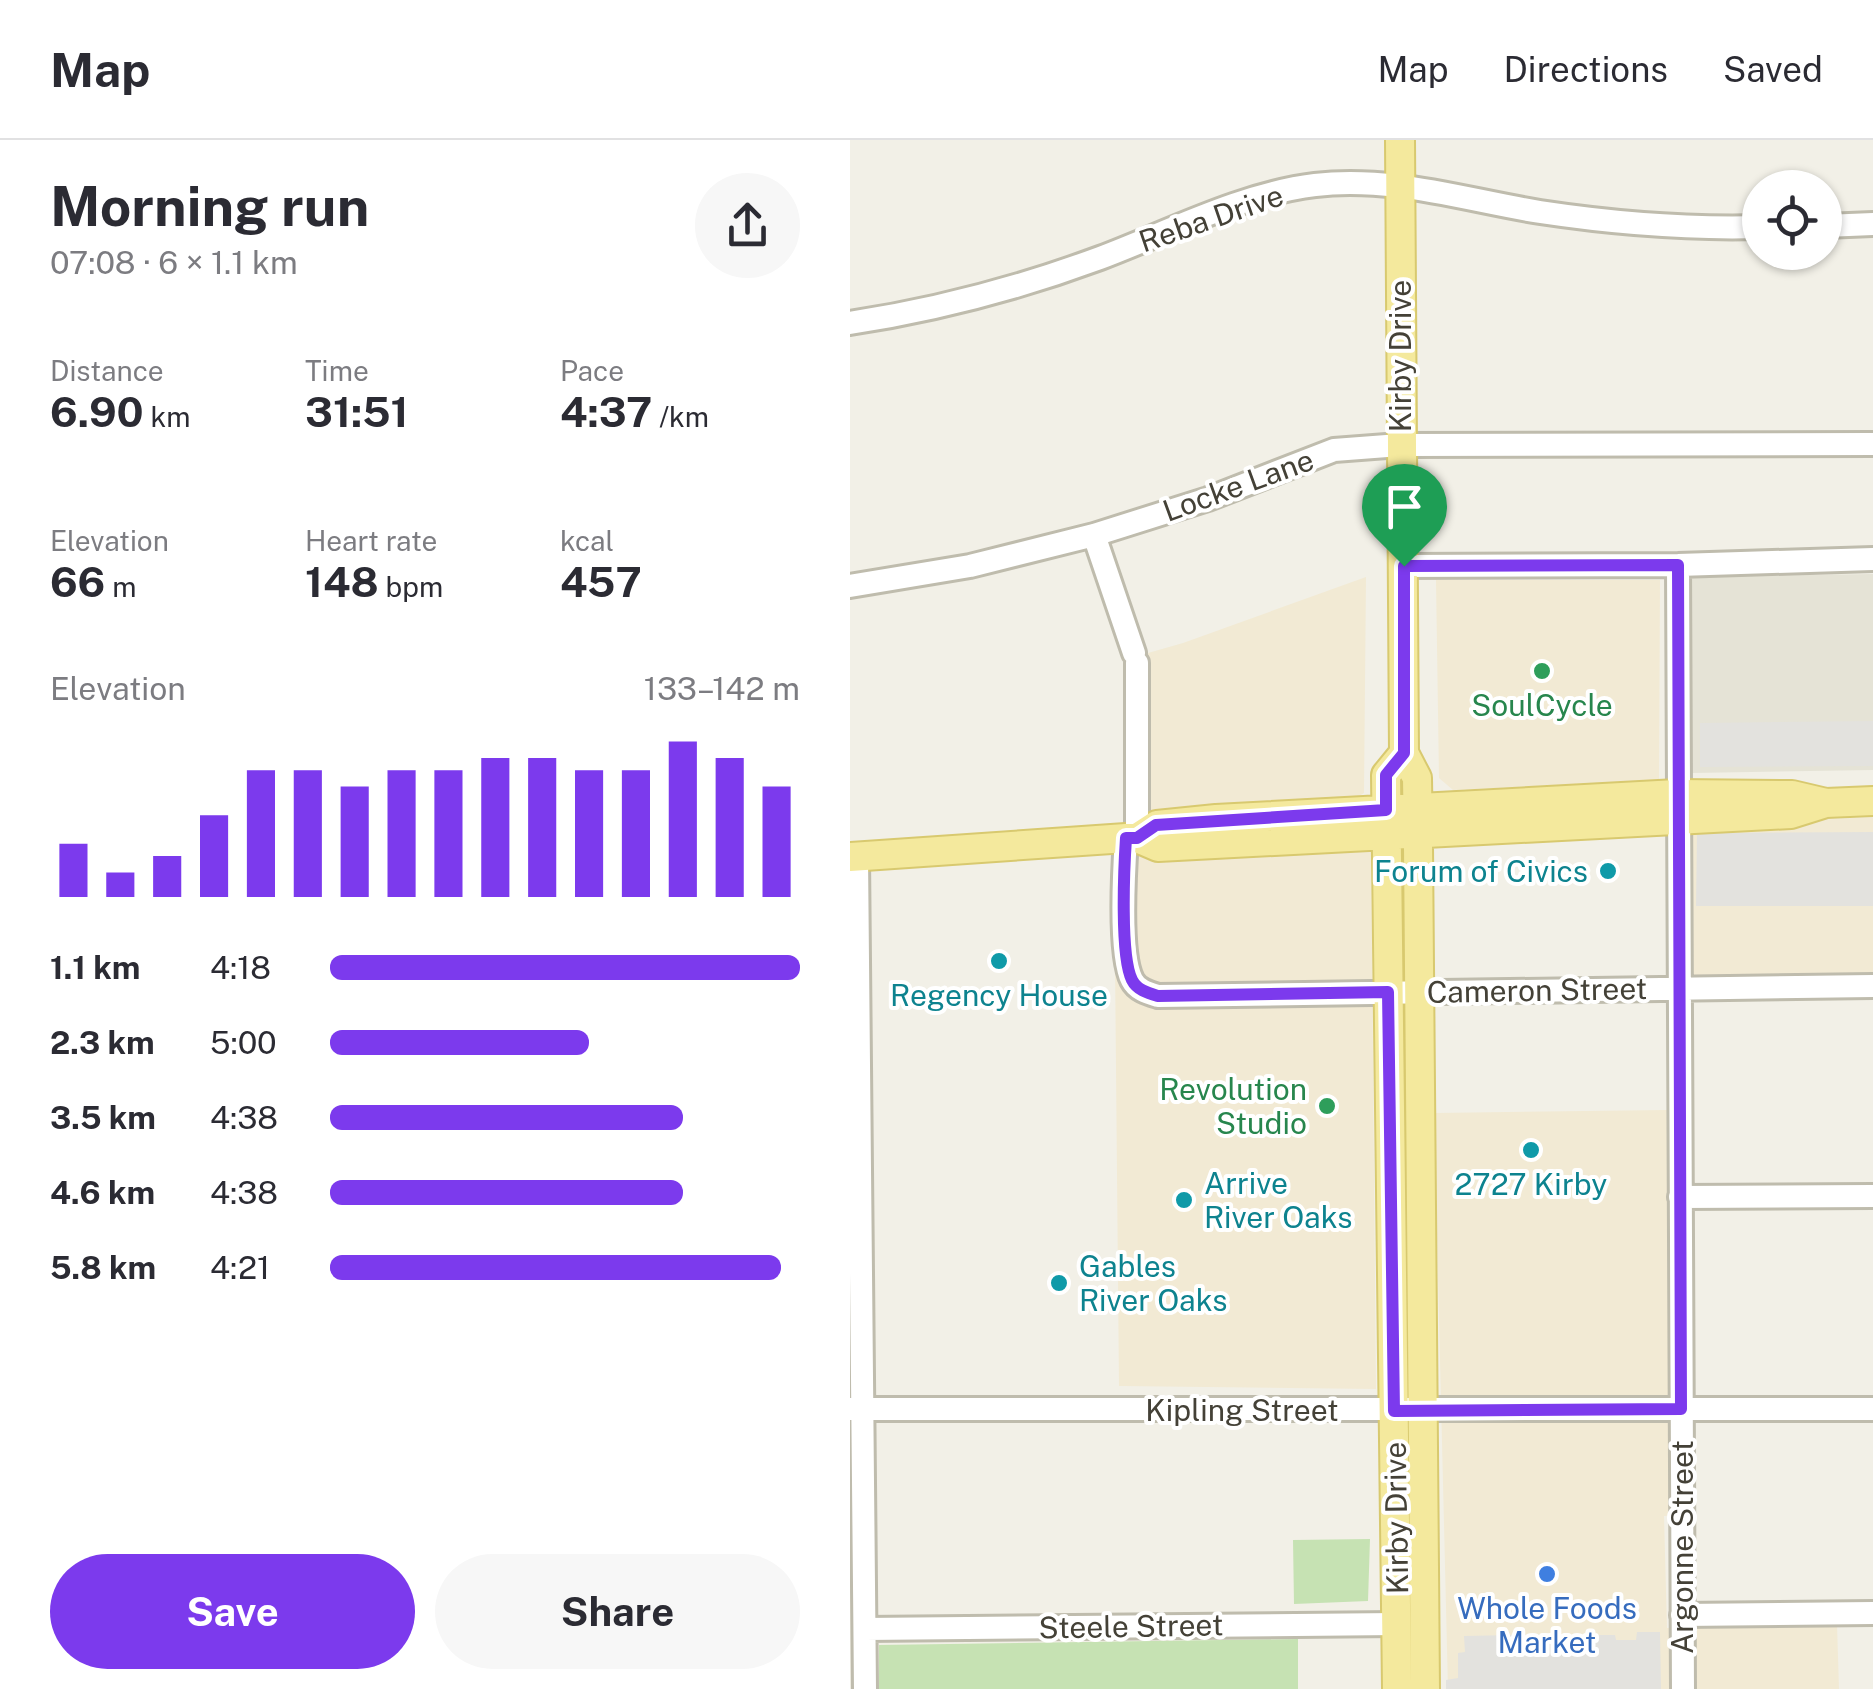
<!DOCTYPE html>
<html lang="en">
<head>
<meta charset="utf-8">
<style>
  :root { --surface:#fff; --page:#f7f7f7; --text:#2b2b33; --muted:#7c7c81; --line:#e1e1e2; --accent:#7c3aed }
  body { margin:0; font-family:"Public Sans",sans-serif; background:var(--page); color:var(--text); height:100vh; display:flex; flex-direction:column; font-size:38px; white-space:nowrap }
  * { box-sizing:border-box; margin:0 }
  p { font-size:32px; color:var(--muted) }
  .icon { flex:none; width:55px; height:55px; fill:none; stroke:currentColor; stroke-width:2; stroke-linecap:round; stroke-linejoin:round }
  .map { position:relative; flex:1; overflow:hidden }
  .panel { display:flex; flex-direction:column; background:var(--surface); width:850px }
  .panel>* { flex:none }
  .fabs { position:absolute; left:892px; top:30px; display:grid; gap:20px }
  .fabs a { display:grid; place-items:center; width:100px; height:100px; border-radius:50%; background:var(--surface); box-shadow:0 2px 8px #0004; font-size:50px }
  .pin { position:absolute; display:grid; place-items:center; width:85px; height:85px; color:#fff; margin:-102px -42px; border-radius:50% 50% 50% 0; rotate:-45deg; box-shadow:0 0 10px #0007 }
  .pin .icon { rotate:45deg }
  .round { display:grid; place-items:center; flex:none; width:105px; height:105px; border-radius:52px; background:var(--page) }
  .overview { display:flex; align-items:center; justify-content:space-between; height:170px; padding:0 50px }
  h1 { font-size:55px; font-weight:700; line-height:75px }
  .figures { display:grid; grid-template-columns:repeat(3,1fr); gap:15px; height:170px; padding:10px 50px }
  .figures div { display:grid; align-content:center }
  .figures b { font-size:42px; font-weight:700 }
  .figures small { font-size:28px; font-weight:400 }
  .figures p { font-size:28px }
  .chart { height:280px; padding:20px 50px }
  .chart p { display:flex; justify-content:space-between }
  .chart svg { width:100%; height:180px; margin-top:10px; stroke:var(--accent); stroke-width:6 }
  .button { display:flex; gap:20px; margin-top:auto; padding:20px 50px }
  .button a { flex:1; height:115px; border-radius:60px; background:var(--accent); color:#fff; font-size:40px; font-weight:700; line-height:115px; text-align:center }
  .button a+a { background:var(--page); color:var(--text) }
  ul { padding:0 50px; list-style:none; font-size:32px }
  li { display:grid; grid-template-columns:160px 120px 1fr; align-items:center; height:75px }
  li i { height:25px; border-radius:12px; background:var(--accent) }
  header { display:flex; align-items:center; gap:60px; box-sizing:border-box; height:140px; padding:0 50px; background:var(--surface); border-bottom:2px solid var(--line) }
  header strong { font-size:48px }
  nav { display:flex; gap:55px; margin-inline-start:auto; font-size:35px }
  main { display:flex; flex:1; min-height:0 }
  .map>svg:first-child { display:block }
  .residential { fill:#e5e3d6 }
  .commercial { fill:#f2ead4 }
  .green { fill:#c6e2b3 }
  .parking { fill:#e3e2de }
  .lines { fill:none; stroke-linecap:round; stroke-linejoin:round }
  .minor-casing { stroke:#bfbcad; stroke-width:28 }
  .major-casing { stroke:#d8c96f; stroke-width:32 }
  .minor { stroke:#fff; stroke-width:22 }
  .major { stroke:#f4e99d; stroke-width:28 }
  .route-casing { stroke:#fff; stroke-width:20 }
  .route { stroke:#7c3aed; stroke-width:12 }
  .leisure-dot { fill:#2e9e5b; stroke:#fff; stroke-width:4 }
  .culture-dot { fill:#0f9aa8; stroke:#fff; stroke-width:4 }
  .shop-dot { fill:#3f7fe0; stroke:#fff; stroke-width:4 }
  .labels { text-anchor:middle; dominant-baseline:central; stroke-width:8; stroke-linejoin:round; paint-order:stroke }
  .street-label { font-size:30px; fill:#444137; stroke:#fff }
  .leisure-label { font-size:30px; fill:#27864d; stroke:#fff }
  .culture-label { font-size:30px; fill:#0d838f; stroke:#fff }
  .shop-label { font-size:30px; fill:#366cbe; stroke:#fff }
</style>
</head>
<body>
<header>
<strong>Map</strong>
<nav><a>Map</a><a>Directions</a><a>Saved</a></nav>
</header>
<main>
<section class="panel">
<div class="overview"><div><h1>Morning run</h1><p>07:08 · 6 × 1.1 km</p></div><a class="round"><svg class="icon" aria-label="share" viewBox="0 0 24 24"><path d="M12 15V3M7 8l5-5 5 5M5 13v7h14v-7"/></svg></a></div>
<div class="figures">
<div><p>Distance</p><b>6.90<small> km</small></b></div>
<div><p>Time</p><b>31:51</b></div>
<div><p>Pace</p><b>4:37<small> /km</small></b></div>
</div>
<div class="figures">
<div><p>Elevation</p><b>66<small> m</small></b></div>
<div><p>Heart rate</p><b>148<small> bpm</small></b></div>
<div><p>kcal</p><b>457</b></div>
</div>
<div class="chart"><p><span>Elevation</span>133–142 m</p>
<svg viewBox="0 0 160 44" preserveAspectRatio="none"><path d="M5 44V31M15 44V38M25 44V34M35 44V24M45 44V13M55 44V13M65 44V17M75 44V13M85 44V13M95 44V10M105 44V10M115 44V13M125 44V13M135 44V6M145 44V10M155 44V17"/></svg>
</div>
<ul>
<li><b>1.1 km</b>4:18<i style="width:100%"></i></li>
<li><b>2.3 km</b>5:00<i style="width:55%"></i></li>
<li><b>3.5 km</b>4:38<i style="width:75%"></i></li>
<li><b>4.6 km</b>4:38<i style="width:75%"></i></li>
<li><b>5.8 km</b>4:21<i style="width:96%"></i></li>
</ul>
<div class="button"><a>Save</a><a>Share</a></div>
</section>
<div class="map">
<svg width="1023" height="1549" viewBox="0 0 1023 1549">
  <rect width="100%" height="100%" fill="#f2f0e7"/>
  <path class="residential" d="M1023,434V630L842,633L839,437Z"/>
  <path class="commercial" d="M516,437L514,653L507,657L299,671L297,566L291,515L333,503Z
    M586,440H810L809,640L603,650L589,638Z
    M1023,677V837L842,838V686Z
    M521,709L526,1249L269,1246L264,715Z
    M817,970L825,1375L814,1376L817,1488L987,1484L989,1549H598L584,973Z"/>
  <path class="green" d="M520,1399L518,1461L444,1464L443,1400Z
    M448,1499V1549H29V1505Z"/>
  <path class="parking" d="M1023,581V626L850,627V583Z
    M1023,692V766H846L847,693Z
    M787,1492H810L811,1549H596V1540L608,1538V1513L615,1512L614,1496L709,1494L710,1504L743,1503L744,1495H765L766,1500H786Z"/>
  <g class="lines">
    <defs>
      <path id="minor" d="M975,86L1023,84
        M0,183C85,170 169,148 250,118C319,92 391,54 465,45C543,36 615,60 690,72C763,83 837,89 910,87
        M244,395L284,513
        M828,425L833,1549
        M553,426L828,425L1023,419
        M0,446L120,426L244,395L358,359L484,310L550,305L1023,304
        M287,523V698
        M276,698C274,729 269,815 282,840C287,850 298,853 308,856L1023,846
        M7,717L15,1549
        M830,1057L1023,1056
        M0,1269H1023
        M832,1475L1023,1473
        M15,1489L547,1484"/>
      <path id="major" d="M550,0L554,613L567,638L568,706L575,1549
        M287,698L307,685L366,679L827,654L942,655L976,663L1023,661
        M0,717L276,698H287L308,707L941,674L976,663
        M547,1549L536,635L554,613"/>
    </defs>
    <use href="#minor" class="minor-casing"/>
    <use href="#major" class="major-casing"/>
    <use href="#minor" class="minor"/>
    <use href="#major" class="major"/>
  </g>
  <g class="lines">
    <defs>
      <path id="route" d="M828,425L831,1269L544,1271L538,852L308,856C298,853 287,850 282,840C270,816 274,728 276,698H287L306,685L536,670V635L554,613V426Z"/>
    </defs>
    <use href="#route" class="route-casing"/>
    <use href="#route" class="route"/>
  </g>
  <g class="leisure-dot">
    <circle cx="692" cy="531" r="10"/>
    <circle cx="477" cy="966" r="10"/>
  </g>
  <g class="culture-dot">
    <circle cx="758" cy="731" r="10"/>
    <circle cx="149" cy="821" r="10"/>
    <circle cx="681" cy="1010" r="10"/>
    <circle cx="334" cy="1060" r="10"/>
    <circle cx="209" cy="1143" r="10"/>
  </g>
  <circle class="shop-dot" cx="697" cy="1434" r="10"/>
  <g class="labels">
    <g class="street-label">
      <text transform="translate(361 78) rotate(-19)">Reba Drive</text>
      <text transform="translate(550 216) rotate(-90)">Kirby Drive</text>
      <text transform="translate(388 345) rotate(-20)">Locke Lane</text>
      <text transform="translate(687 850) rotate(-1)">Cameron Street</text>
      <text x="392" y="1270">Kipling Street</text>
      <text transform="translate(546 1378) rotate(-91)">Kirby Drive</text>
      <text transform="translate(832 1407) rotate(-90)">Argonne Street</text>
      <text transform="translate(281 1486) rotate(-1)">Steele Street</text>
    </g>
    <g class="leisure-label">
      <text x="692" y="565">SoulCycle</text>
      <text x="457" y="949" text-anchor="end">Revolution<tspan x="457" dy="34">Studio</tspan></text>
    </g>
    <g class="culture-label">
      <text x="738" y="731" text-anchor="end">Forum of Civics</text>
      <text x="149" y="855">Regency House</text>
      <text x="354" y="1043" text-anchor="start">Arrive<tspan x="354" dy="34">River Oaks</tspan></text>
      <text x="681" y="1044">2727 Kirby</text>
      <text x="229" y="1126" text-anchor="start">Gables<tspan x="229" dy="34">River Oaks</tspan></text>
    </g>
    <g class="shop-label">
      <text x="697" y="1468">Whole Foods<tspan x="697" dy="34">Market</tspan></text>
    </g>
  </g>
</svg>
<div class="fabs">
<a><svg class="icon" aria-label="locate" viewBox="0 0 24 24"><circle cx="12" cy="12" r="6"/><path d="M12 2v4M12 18v4M2 12h4M18 12h4"/></svg></a>
</div>
<div class="pin" style="left:554px;top:426px;background:#1e9e55"><svg class="icon" aria-label="arrive" viewBox="0 0 24 24"><path d="M6 21V4h12l-3 4 3 4H6"/></svg></div>
</div>
</main>
</body>
</html>
